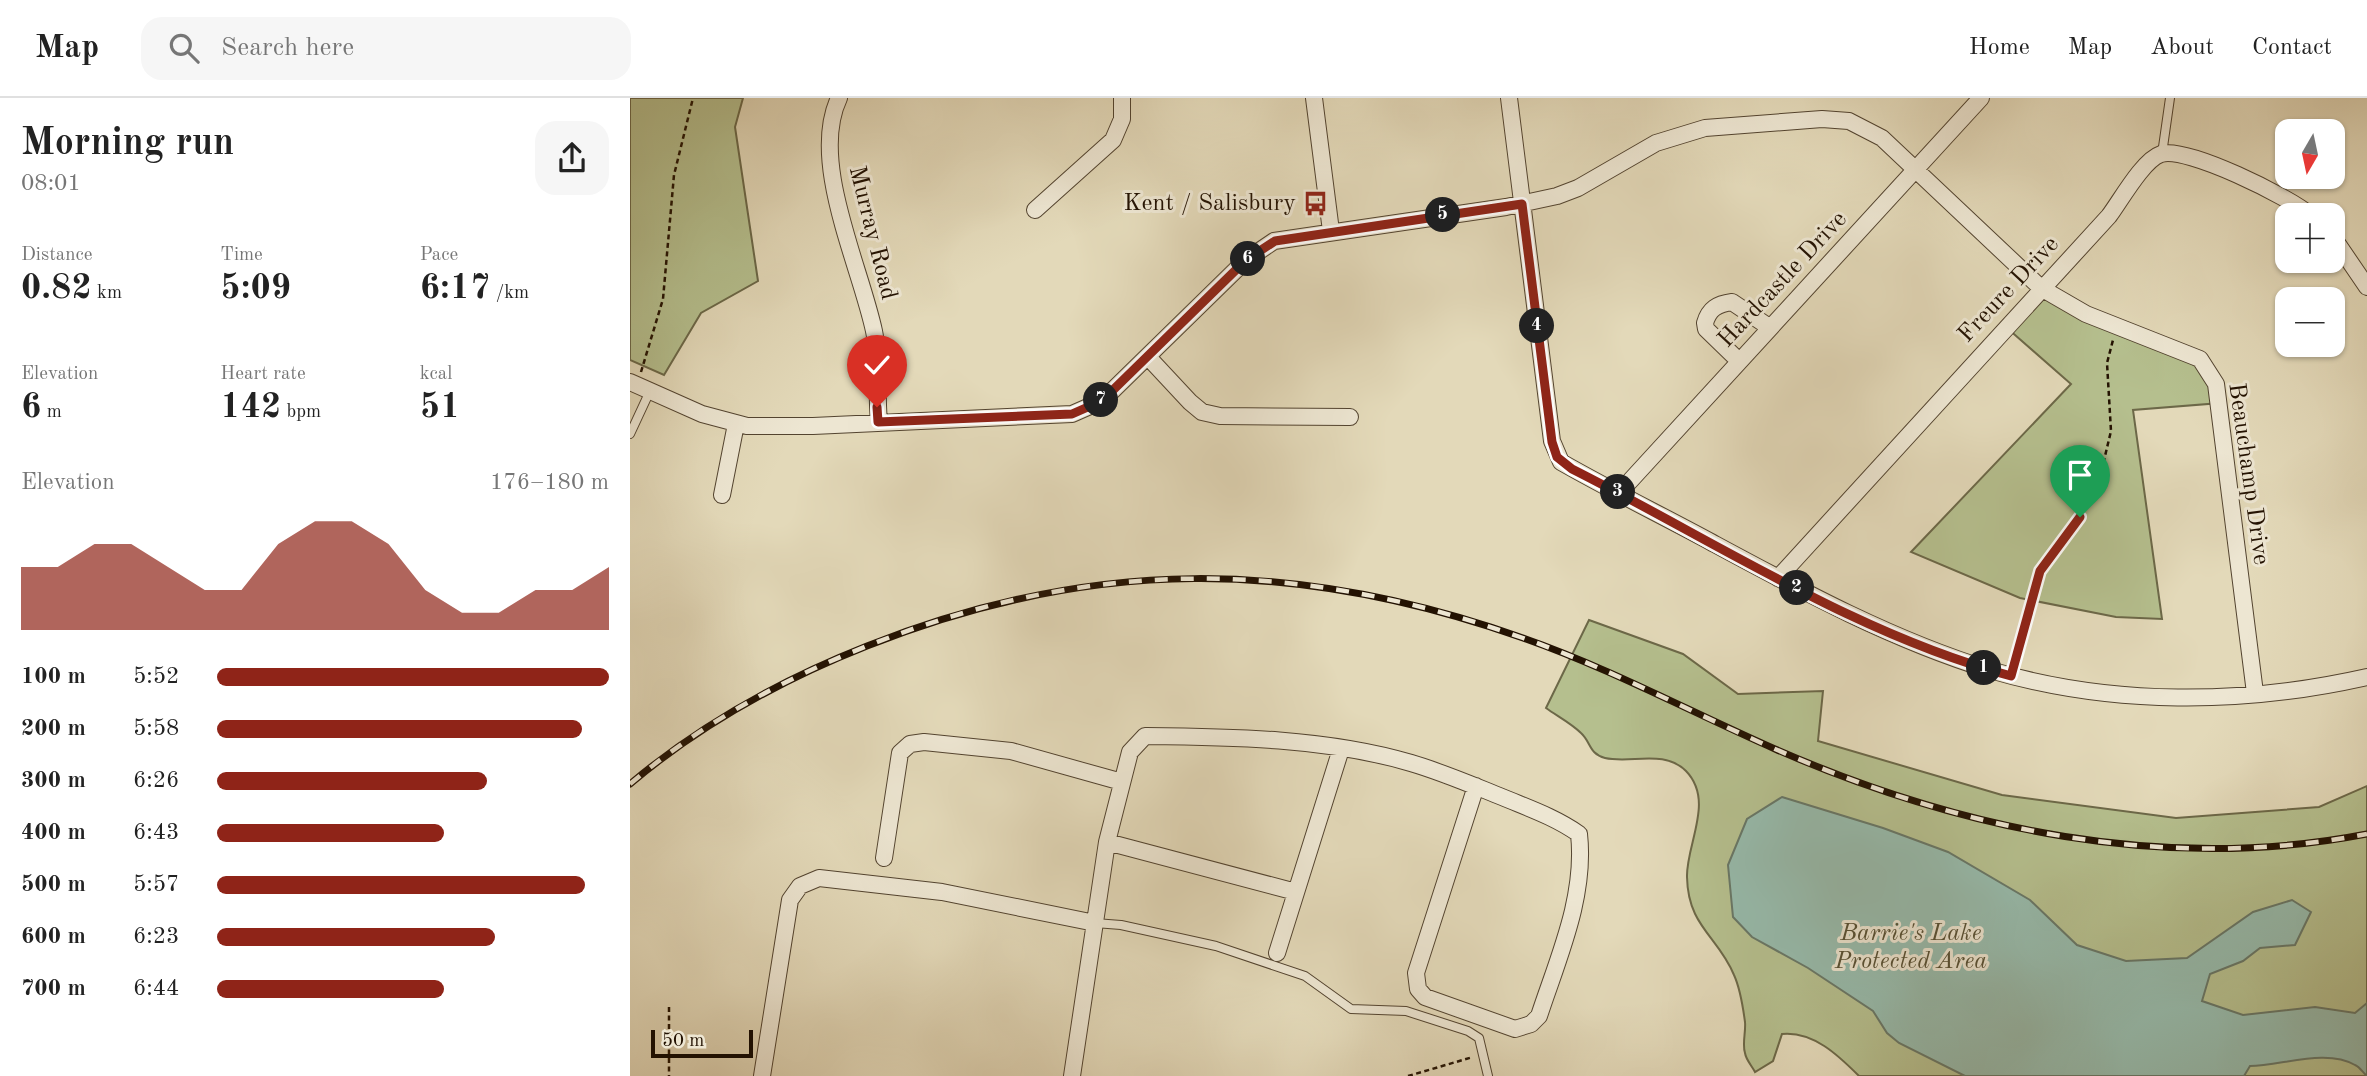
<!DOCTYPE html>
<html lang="en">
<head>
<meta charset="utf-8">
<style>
  :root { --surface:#fff; --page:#f6f6f6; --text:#222; --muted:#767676; --line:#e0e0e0; --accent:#8f2418 }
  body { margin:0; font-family:"Old Standard TT",serif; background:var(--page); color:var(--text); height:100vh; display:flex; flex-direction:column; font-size:26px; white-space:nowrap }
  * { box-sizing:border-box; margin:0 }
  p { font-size:23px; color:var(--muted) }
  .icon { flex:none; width:38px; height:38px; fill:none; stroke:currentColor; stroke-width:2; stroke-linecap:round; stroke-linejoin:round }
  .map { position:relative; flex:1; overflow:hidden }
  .details { display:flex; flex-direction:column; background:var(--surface); width:630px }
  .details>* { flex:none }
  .needle { width:46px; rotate:189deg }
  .fabs { position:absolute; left:1645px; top:21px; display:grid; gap:14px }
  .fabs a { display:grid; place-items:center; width:70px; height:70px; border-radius:14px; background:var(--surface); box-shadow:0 2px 5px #0004; font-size:35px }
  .scale { position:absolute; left:21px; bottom:18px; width:102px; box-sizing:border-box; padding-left:7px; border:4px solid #231202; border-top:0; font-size:19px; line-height:24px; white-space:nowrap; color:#231202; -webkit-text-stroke:5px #ede6d2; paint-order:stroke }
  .pin { position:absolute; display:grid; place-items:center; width:60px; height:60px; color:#fff; margin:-72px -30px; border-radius:50% 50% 50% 0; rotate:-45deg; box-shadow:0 0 7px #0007 }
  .pin .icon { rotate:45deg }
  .km { position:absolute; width:35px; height:35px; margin:-18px; border-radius:50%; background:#222; color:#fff; font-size:19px; line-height:35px; text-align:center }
  .round { display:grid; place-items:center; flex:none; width:74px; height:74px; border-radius:21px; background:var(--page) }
  .summary { display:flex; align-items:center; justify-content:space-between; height:119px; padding:0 21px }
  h1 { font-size:38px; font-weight:600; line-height:52px }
  .figures { display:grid; grid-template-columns:repeat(3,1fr); gap:10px; height:119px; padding:7px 21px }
  .figures div { display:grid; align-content:center }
  .figures b { font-size:35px; font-weight:600 }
  .figures small { font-size:19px; font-weight:400 }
  .figures p { font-size:19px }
  .chart { height:196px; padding:14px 21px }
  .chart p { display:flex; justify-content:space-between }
  .chart svg { width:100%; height:126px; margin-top:7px; fill:var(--accent); opacity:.7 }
  ul { padding:0 21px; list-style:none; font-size:23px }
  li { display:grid; grid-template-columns:112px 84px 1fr; align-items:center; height:52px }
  li i { height:18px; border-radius:9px; background:var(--accent) }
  header { display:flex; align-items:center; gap:42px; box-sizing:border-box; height:98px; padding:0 35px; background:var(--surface); border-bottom:2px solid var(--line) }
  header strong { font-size:33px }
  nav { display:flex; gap:38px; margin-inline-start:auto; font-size:24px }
  .search { width:490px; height:63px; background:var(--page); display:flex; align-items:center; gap:18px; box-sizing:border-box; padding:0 24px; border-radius:21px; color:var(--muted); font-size:26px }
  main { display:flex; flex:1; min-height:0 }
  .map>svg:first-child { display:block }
  .green { fill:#b5bf8e; stroke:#6c6848; stroke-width:2 }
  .water { fill:#96baab; stroke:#687767; stroke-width:2 }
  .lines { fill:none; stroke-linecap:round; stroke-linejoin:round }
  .lane-casing { stroke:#534430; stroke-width:10 }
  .street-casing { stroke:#534430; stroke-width:18 }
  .path { stroke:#231202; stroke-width:2.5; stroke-dasharray:5 3.5; stroke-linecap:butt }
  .lane { stroke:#ede6d2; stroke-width:8 }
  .street { stroke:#ede6d2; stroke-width:16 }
  .rail-casing { stroke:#231202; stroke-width:7 }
  .rail { stroke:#ede6d2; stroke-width:4.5; stroke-dasharray:13; stroke-linecap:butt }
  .route-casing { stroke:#fff; stroke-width:14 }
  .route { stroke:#8f2418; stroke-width:9 }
  .labels { text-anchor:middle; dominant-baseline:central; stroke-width:6; stroke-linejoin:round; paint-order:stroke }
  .poi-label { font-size:24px; fill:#231202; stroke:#ede6d2; text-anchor:end }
  .street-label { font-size:24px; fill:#231202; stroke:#ede6d2 }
  .park-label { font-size:24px; font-style:italic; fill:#564f33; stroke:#ede6d2 }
</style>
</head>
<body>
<header>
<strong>Map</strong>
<div class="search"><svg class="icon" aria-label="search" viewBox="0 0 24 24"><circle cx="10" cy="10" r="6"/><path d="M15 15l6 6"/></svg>Search here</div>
<nav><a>Home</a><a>Map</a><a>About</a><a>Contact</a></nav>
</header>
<main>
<section class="details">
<div class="summary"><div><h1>Morning run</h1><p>08:01</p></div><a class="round"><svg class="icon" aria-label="share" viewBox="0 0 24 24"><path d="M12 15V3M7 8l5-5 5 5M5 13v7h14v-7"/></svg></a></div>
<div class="figures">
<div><p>Distance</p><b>0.82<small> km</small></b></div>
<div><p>Time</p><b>5:09</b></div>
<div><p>Pace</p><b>6:17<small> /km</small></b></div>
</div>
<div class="figures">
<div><p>Elevation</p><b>6<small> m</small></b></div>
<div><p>Heart rate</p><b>142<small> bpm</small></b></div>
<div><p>kcal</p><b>51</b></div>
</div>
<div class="chart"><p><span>Elevation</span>176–180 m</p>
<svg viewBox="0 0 160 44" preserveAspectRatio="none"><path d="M0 44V22L10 22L20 14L30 14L40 22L50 30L60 30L70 14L80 6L90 6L100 14L110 30L120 38L130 38L140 30L150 30L160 22V44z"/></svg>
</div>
<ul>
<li><b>100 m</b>5:52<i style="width:100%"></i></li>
<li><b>200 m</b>5:58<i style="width:93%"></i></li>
<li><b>300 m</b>6:26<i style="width:69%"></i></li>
<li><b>400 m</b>6:43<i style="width:58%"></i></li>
<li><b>500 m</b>5:57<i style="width:94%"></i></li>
<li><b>600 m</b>6:23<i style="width:71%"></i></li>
<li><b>700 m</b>6:44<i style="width:58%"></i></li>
</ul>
</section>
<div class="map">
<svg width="1737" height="978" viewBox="0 0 1737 978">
  <rect width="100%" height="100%" fill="#e3d9b9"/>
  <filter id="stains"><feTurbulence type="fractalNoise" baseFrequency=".00286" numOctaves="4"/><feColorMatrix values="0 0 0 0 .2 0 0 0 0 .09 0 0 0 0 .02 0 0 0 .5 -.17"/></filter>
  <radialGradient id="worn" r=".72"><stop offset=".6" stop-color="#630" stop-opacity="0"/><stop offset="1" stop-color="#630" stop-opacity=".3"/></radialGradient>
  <path class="green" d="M0,0H113L105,29L128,183L71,215L34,277L0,262Z
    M1412,193L1554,260L1579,278L1590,305L1503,312L1532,521L1486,519L1390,500L1281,454L1441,286L1377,230Z
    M959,522L1053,556L1108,596L1193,593L1188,643L1372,697L1546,720L1689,709L1737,688V978H1229C1208,957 1183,933 1152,936L1143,963L1125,974C1122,968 1116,962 1115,955C1112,946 1116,934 1115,924C1113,909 1110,890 1104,877C1088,838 1058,829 1057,779C1056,746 1085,703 1056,673C1034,651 1001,666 975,660C959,656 961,644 951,635C941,625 927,618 916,610Z"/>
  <path class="water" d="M1152,699L1253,730L1318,754L1400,802L1447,847L1496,863L1557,860L1623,814L1662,802L1681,814L1665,847L1630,850L1613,863L1580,876L1572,903L1613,917L1685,909L1725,915L1737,905V978C1733,975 1730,969 1725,967C1696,950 1651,968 1620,968L1614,978H1335L1269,945L1257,935L1243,913L1178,870L1122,839L1103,819L1098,767L1117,721Z"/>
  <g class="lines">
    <defs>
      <path id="lane" d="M1532,56L1540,0
        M0,336L20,293
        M465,825L491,827L586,848L675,878L721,911L776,913L838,933L849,940L858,978"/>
      <path id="street" d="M209,0C179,63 230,167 244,233C250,262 246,294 249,324
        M684,0L701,133
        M879,0L922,343L931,364C980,392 1031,417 1081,444C1170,492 1262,542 1360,572C1482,608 1613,607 1737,579
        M405,112L483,42L492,21V0
        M1703,139L1737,189
        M518,259L560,304L572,314L590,318L720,319
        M1109,263L1076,231L1075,225C1079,211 1087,206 1102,204L1139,229
        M0,284L72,316L117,328H183L442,316L467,305L482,293L616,162L644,143L876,109L927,98L948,90L1026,45L1075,30L1192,21L1219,23L1252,40L1411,190L1456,216L1570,261L1586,286L1625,595
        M989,395L1351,0
        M92,397L106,326
        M1148,480L1479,118C1491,102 1513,62 1531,56C1557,48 1659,99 1680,117
        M477,744L666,794
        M254,760L270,655L280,646L294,644L381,653L492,684
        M647,855L711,651
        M132,978L160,802L170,788L189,780L312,794L465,825
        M442,978L477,744L500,654L515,638C602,639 696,640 781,665C812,674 842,687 872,699C898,710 925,719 949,736C956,799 928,860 909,918L901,926L885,931L795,899L788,891L786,875L846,688"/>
    </defs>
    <use href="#lane" class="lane-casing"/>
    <use href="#street" class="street-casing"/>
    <path class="path" d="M11,274L33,201L44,77L63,0
      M1384,564L1410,473L1449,420L1470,379L1481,333L1477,265L1483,242
      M39,909V978
      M778,978L843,959"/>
    <use href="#lane" class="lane"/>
    <use href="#street" class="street"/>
    <defs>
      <path id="rail" d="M0,686C71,626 151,582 237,548C461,459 667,460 893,540C979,570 1061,614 1145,651C1331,732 1535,775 1737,736"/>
    </defs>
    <use href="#rail" class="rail-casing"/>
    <use href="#rail" class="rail"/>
  </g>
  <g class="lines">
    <defs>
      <path id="route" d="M247,309L248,324L442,316L467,305L482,293L616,162L645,143L892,106L922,344L927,359L942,371C1085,443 1225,536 1381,578L1410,473L1450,419"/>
    </defs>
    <use href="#route" class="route-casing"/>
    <use href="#route" class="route"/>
  </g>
  <defs>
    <symbol id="bus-bare" viewBox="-9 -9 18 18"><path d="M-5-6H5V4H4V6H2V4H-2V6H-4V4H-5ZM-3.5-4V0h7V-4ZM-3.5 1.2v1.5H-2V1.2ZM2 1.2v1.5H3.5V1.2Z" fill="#8f2418" stroke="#ede6d2" stroke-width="2.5" paint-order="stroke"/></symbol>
  </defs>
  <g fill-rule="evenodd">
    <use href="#bus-bare" x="668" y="88" width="35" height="35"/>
  </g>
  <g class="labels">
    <g class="poi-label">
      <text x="666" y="106">Kent / Salisbury</text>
    </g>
    <g class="street-label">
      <text transform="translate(242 135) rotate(76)">Murray Road</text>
      <text transform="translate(1153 182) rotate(-47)">Hardcastle Drive</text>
      <text transform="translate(1379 192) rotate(-47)">Freure Drive</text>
      <text transform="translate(1618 376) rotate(82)">Beauchamp Drive</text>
    </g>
    <g class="park-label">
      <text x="1281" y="836">Barrie's Lake<tspan x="1281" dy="28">Protected Area</tspan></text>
    </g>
  </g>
  <rect width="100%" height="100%" filter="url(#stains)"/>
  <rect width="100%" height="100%" fill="url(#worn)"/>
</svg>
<div class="fabs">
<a><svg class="needle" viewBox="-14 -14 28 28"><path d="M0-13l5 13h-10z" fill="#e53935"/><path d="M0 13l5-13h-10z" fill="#767676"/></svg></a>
<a>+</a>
<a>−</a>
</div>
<div class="scale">50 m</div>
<div class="pin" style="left:1450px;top:419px;background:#1e9e55"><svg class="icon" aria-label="arrive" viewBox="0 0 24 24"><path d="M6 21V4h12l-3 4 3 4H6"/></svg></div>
<div class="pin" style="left:247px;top:309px;background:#d93025"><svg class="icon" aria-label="check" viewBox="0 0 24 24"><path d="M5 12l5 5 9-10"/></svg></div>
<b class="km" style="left:1354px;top:570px">1</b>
<b class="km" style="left:1167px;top:490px">2</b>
<b class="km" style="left:988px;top:394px">3</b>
<b class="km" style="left:907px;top:228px">4</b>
<b class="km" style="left:813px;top:117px">5</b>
<b class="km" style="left:618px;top:161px">6</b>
<b class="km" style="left:471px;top:302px">7</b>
</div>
</main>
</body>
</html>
